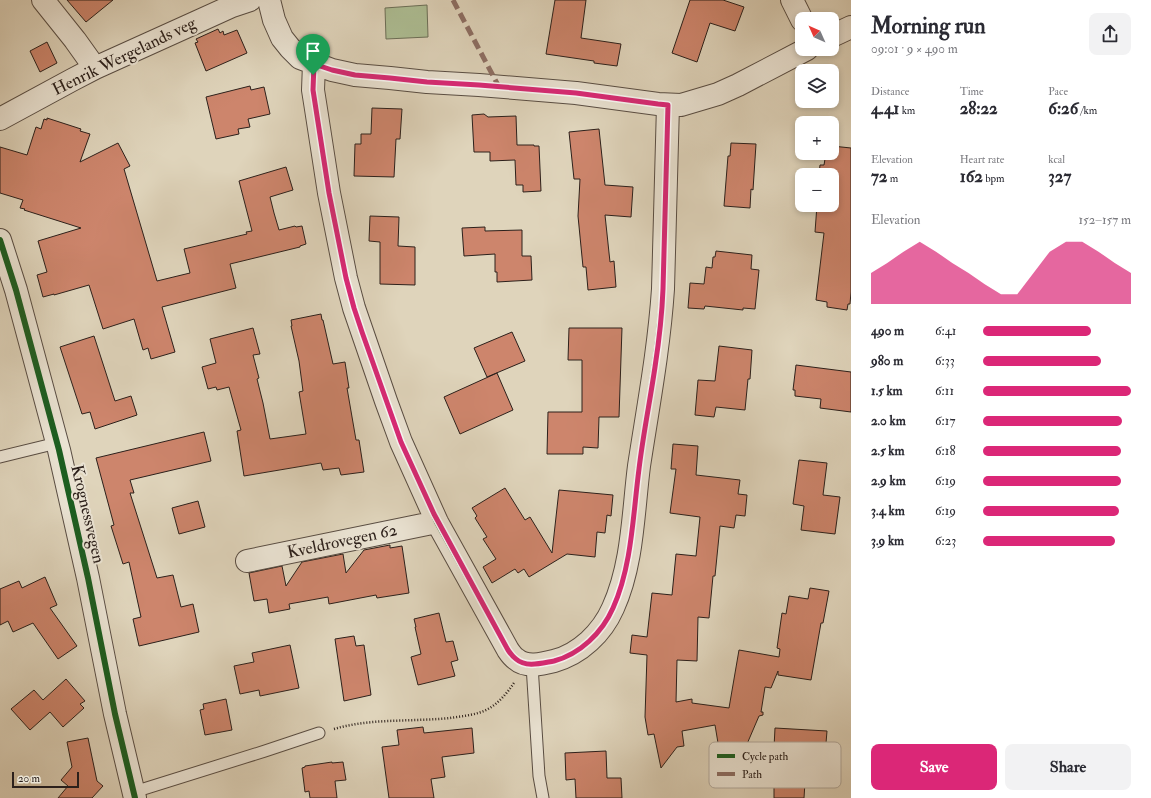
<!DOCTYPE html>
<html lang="en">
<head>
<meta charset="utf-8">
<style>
  :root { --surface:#fff; --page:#f2f2f3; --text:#2b2b33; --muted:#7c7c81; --accent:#db2777 }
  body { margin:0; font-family:"IM FELL Double Pica",serif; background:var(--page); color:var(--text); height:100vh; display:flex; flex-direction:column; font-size:15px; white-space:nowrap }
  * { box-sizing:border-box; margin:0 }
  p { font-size:13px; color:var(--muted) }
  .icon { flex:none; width:22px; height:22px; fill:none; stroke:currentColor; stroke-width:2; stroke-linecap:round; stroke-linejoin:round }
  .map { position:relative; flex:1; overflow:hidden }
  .drawer { display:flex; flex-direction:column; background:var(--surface); width:300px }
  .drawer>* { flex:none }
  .needle { width:26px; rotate:315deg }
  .buttons { position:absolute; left:795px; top:12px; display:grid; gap:8px }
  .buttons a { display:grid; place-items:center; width:44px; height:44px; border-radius:8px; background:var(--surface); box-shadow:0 2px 6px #0003; font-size:20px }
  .scale { position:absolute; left:12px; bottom:10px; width:67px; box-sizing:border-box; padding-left:4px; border:2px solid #2c201b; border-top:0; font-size:11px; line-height:14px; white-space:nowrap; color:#2c201b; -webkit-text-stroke:3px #eae3d3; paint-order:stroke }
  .pin { position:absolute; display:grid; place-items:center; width:34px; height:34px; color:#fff; margin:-41px -17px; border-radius:50% 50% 50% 0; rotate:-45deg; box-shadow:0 0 4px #0007 }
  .pin .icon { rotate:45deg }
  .round { display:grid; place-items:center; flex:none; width:42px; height:42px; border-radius:8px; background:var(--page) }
  .overview { display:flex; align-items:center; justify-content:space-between; height:68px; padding:0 20px }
  h1 { font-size:22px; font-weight:800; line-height:30px }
  .metrics { display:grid; grid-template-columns:repeat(3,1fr); gap:6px; height:68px; padding:4px 20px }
  .metrics div { display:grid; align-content:center }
  .metrics b { font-size:17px; font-weight:800 }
  .metrics small { font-size:11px; font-weight:400 }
  .metrics p { font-size:11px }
  .chart { height:112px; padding:8px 20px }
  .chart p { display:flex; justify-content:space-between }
  .chart svg { width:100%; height:72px; margin-top:4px; fill:var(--accent); opacity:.7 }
  .action { display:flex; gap:8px; margin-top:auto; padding:8px 20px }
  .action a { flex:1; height:46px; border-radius:8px; background:var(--accent); color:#fff; font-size:16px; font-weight:800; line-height:46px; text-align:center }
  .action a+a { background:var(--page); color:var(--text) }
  ul { padding:0 20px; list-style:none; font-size:13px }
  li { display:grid; grid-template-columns:64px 48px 1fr; align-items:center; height:30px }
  li i { height:10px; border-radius:5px; background:var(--accent) }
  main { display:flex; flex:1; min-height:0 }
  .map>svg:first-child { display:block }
  .green { fill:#adbe94; stroke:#6c6f58 }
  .building { fill:#cd856c; stroke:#2c201b }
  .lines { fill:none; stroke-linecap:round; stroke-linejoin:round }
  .lane-casing { stroke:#594d43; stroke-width:13 }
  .street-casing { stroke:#594d43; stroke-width:24 }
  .path { stroke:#2c201b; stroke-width:2.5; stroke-dasharray:1 2; stroke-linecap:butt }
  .lane { stroke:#eae3d3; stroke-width:11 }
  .street { stroke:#eae3d3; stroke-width:22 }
  .quiet { stroke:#8d6e63; stroke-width:5; stroke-dasharray:10 5; stroke-linecap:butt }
  .cycleway-casing { stroke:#eae3d3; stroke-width:8 }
  .cycleway { stroke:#1b5e20; stroke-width:6 }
  .route-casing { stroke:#fff; stroke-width:8 }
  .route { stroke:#db2777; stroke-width:5 }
  .labels { text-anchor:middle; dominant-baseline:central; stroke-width:4; stroke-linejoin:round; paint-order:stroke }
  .street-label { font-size:17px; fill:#2c201b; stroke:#eae3d3 }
  .key { fill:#eae3d3; stroke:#b1a89c; stroke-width:1 }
  .key-label { font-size:11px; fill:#2c201b }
</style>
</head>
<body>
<main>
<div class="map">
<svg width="851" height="798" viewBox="0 0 851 798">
  <rect width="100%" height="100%" fill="#dfd4bb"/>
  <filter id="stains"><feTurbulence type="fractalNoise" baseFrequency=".005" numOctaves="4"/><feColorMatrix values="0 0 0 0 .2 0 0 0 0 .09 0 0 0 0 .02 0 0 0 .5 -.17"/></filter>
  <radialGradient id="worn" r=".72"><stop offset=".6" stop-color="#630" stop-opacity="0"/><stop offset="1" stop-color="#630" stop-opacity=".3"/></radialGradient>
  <path class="green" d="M427,5L428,37L386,39L385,8Z"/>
  <path class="building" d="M67,0H113L86,22Z
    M555,0H586L581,38L621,44L617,66L594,63V61L546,54Z
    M690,0H723L744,7L735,31L710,23L697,62L672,53Z
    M218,29L220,33L223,31L224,35L237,30L247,53L206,71L195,43L198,42L196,39Z
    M47,42L57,63L40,72L30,51Z
    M250,86L251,90L264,87L270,114L248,119L250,127L238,129L239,134L216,139L206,97Z
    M372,108L402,109L400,139H396L394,177L354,176L355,144H361V134H371Z
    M484,114L488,117L516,116L517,145H534V146H539L541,191L523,192V185H516L515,160L490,161V152H474L472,115Z
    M47,118L81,129L80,131L90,134L80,162L118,143L130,166L124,169L157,281L190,273L184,249L247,234L246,232L252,231L239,181L286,167L293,190L270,197L274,213L279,230L295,226L296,227L302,226L306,244L300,246V247L230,264L236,288L162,307L175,352L151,359L148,348L143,350L134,319L103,329L89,285L54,295V294L43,297L37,275L47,272L38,241L81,228L24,210L25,209L20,208L23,200L0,193V147L27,155L36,127L41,129L44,119L47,120Z
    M599,129L605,185L633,187L631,217L605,215L610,262L614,261L616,287L588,290L586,267H583L578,216L580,179H574L569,132Z
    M731,143L756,144L753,190L751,189L750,208L724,206L728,156H730Z
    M832,146L851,148V292L850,304H848L847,310L827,307V302L816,300L824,233L815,232L817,205H832V175H819L820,165H824L826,153H832Z
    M370,216L399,217L398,246L415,247V285L380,284V242L369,241Z
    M485,227V231L522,230V256H531L532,280L497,282V272H495V254L464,256L462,228Z
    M716,251L752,255L751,269L759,270L755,309L743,308V310L705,306L704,309L688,308L690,283L704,284L706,267L712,268L713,257H715Z
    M321,314L322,320H323L333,364L345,362L349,388H347L356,440H359L364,472L341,475L339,468L323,470L321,463L244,476L237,431L241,430L229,387L217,390L216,387L208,389L202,367L216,363L210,339L253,328L260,354L253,355L259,378L257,379L263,403L270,439L306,434L299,392L303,391L299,361L291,326H292L291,320Z
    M569,328H622L619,417H599L598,448L583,447V454H547L548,412H582V360H568Z
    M512,332L525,361L487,377L474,348Z
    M94,336L115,401L131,396L137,415L95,429L90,412L82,414L60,347Z
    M719,346L752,350L750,379H748L745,410L716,407L714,417L695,415L698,380L715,381Z
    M796,365L851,372V412L820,408L821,399L795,396V390H793Z
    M497,373L513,410L460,434L444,397Z
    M204,432L211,461L130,480L134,493H130L157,578L173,575L181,607L193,604L199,632L139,646L133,619L141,617L129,562L123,564L111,526L114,525L96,458Z
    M673,444L698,446L696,475L740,480L738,494L747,495L745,516L736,515L734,528L720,526L715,576H713L709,618L698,617L697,661L677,660L676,702L692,699V703L729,708L739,650L779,657L780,649L777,648L782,613L786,614L789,596L808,599L810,588L829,591L823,623H821L811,680L778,675V671L771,688L765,687L761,712H763V715L759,716L741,758L720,755L715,725L682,731L684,746L677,747L661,768L654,734L648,735L645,717L647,655L630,653L632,635L647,637L652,593L672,595L676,554L696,556L700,517L670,513L676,469H671Z
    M799,460L827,463L823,495L840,497L835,534L801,530L804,506L793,504Z
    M505,488L525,520L530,517L552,553L559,490L613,495L611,516L607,515L605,533L597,532L595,557L567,554L529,577L524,569L518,573L515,569L492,583L483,567L496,559L483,539L487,537L475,518L477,516L472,508Z
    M198,501L205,527L179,534L172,508Z
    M390,545V548L402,546L409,593L377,598L376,595L329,604L328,597L289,604L290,609L269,613L267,599L254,601L249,573L282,566L286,586L302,562L343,554L346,573L364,550Z
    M45,577L57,605L50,608L77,646L58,659L33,623L13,632L8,621L0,625V589L19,581L22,588Z
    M439,613L446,642L453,641L458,660L451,662L455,676L418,685L411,657L421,654L415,627H416L414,619Z
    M354,636L356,646L364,645L371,695L344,701L335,639Z
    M290,645L299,688L260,696L259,690L240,694L234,666L254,662L252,653Z
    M66,679L85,701L80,704L84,708L63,727L50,712L30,730L11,709L34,690L43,700Z
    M226,699L232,730L205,735L200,710L204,709L203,704Z
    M423,727L424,733L472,728L474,753L442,757L445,777L431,779L434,798H389L382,747L399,745L397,730Z
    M775,728L827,731L825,755H813L806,767L804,798H774V787H772Z
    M88,738L97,781L103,786L92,798H58L68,786L61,780L72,767L67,742Z
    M606,751L607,778H621L622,798H576L575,779L566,780L565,753Z
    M332,762V763L343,762L346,780L335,781L337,798H310L309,791L305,792L302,768L305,767V766Z"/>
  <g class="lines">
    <defs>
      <path id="lane" d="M0,457L57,443
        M532,665L539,776L543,798
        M134,792L265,751L319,733"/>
      <path id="street" d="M43,0L75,40L95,68
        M269,0L274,20L282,38L290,48L300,58L332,70L355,75L390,78L427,82L479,85L576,93L658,104L681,105L718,94L738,85L807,49
        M792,0L802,20
        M832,36L851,27
        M314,64L313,90L316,109L329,193L346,278L354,308L386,401L401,442L437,522L508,650C510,653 513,657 516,659C526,668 542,664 554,661C580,654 602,633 613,608C633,564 633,513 639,466C648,407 659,349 663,289L668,105
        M0,119L72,80L95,68L199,21L232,6L250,0
        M0,240L16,290L59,450L88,578L115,714L135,798
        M247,561L437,522"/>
    </defs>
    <use href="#lane" class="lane-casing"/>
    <use href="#street" class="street-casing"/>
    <path class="path" d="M334,729C371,718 411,722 450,718C463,716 477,715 488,709C499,703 507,693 514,683"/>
    <use href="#lane" class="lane"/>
    <use href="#street" class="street"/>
    <path class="quiet" d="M453,0L499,87"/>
    <defs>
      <path id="cycleway" d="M314,64L313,90L316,109L329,193L346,278L354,308L386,401L401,442L437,522L508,650C510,653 513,657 516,659C526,668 542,664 554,661C580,654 602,633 613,608C633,564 633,513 639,466C648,407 659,349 663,289L668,105
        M0,240L16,290L59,450L88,578L115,714L135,798"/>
    </defs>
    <use href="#cycleway" class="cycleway-casing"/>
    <use href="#cycleway" class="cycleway"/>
  </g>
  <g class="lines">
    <defs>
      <path id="route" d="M314,64L332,70L355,75L390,78L427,82L479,85L576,93L658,104L668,105L663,289C662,315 659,341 655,367C650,401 643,435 639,469C633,514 632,566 613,608C602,633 580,654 554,661C542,663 526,668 516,659C513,657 510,653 508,650L434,514L401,442L362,332L354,308L346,278L329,193L313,90Z"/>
    </defs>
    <use href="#route" class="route-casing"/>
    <use href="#route" class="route"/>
  </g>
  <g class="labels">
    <g class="street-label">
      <text transform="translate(124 56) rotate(-26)">Henrik Wergelands veg</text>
      <text transform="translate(88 514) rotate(77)">Krognessvegen</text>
      <text transform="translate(342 541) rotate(-12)">Kveldrovegen 62</text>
    </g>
  </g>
  <rect x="709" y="742" width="132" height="46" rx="6" class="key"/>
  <rect x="717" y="754" width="18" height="4" fill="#1b5e20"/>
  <rect x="717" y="772" width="18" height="4" fill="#8d6e63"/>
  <g class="key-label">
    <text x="742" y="760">Cycle path</text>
    <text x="742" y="778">Path</text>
  </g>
  <rect width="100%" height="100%" filter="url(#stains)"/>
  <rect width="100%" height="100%" fill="url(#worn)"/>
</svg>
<div class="buttons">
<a><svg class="needle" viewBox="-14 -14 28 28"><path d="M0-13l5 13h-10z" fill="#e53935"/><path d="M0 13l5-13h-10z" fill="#7c7c81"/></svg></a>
<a><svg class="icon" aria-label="layers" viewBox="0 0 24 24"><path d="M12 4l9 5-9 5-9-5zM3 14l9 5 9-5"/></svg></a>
<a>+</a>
<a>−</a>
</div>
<div class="scale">20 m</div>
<div class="pin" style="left:313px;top:75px;background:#1e9e55"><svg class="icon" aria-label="arrive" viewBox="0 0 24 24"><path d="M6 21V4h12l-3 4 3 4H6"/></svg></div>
</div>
<section class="drawer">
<div class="overview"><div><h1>Morning run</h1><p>09:01 · 9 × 490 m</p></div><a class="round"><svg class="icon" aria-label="share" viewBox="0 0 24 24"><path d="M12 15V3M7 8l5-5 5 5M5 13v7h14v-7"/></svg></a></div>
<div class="metrics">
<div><p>Distance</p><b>4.41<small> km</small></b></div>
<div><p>Time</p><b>28:22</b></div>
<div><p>Pace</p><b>6:26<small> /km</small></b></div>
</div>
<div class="metrics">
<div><p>Elevation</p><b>72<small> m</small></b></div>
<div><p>Heart rate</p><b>162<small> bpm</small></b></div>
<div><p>kcal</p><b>327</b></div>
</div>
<div class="chart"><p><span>Elevation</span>152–157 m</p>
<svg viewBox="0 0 160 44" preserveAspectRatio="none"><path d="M0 44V25L10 19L20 12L30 6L40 12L50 19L60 25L70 32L80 38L90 38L100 25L110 12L120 6L130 6L140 12L150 19L160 25V44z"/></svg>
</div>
<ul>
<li><b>490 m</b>6:41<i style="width:73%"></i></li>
<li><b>980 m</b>6:33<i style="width:80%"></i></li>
<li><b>1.5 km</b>6:11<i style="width:100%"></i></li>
<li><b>2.0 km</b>6:17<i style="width:94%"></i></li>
<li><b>2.5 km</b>6:18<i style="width:93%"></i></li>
<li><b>2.9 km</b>6:19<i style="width:93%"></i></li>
<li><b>3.4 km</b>6:19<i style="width:92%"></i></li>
<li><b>3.9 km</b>6:23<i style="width:89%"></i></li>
</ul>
<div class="action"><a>Save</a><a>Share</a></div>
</section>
</main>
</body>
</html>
